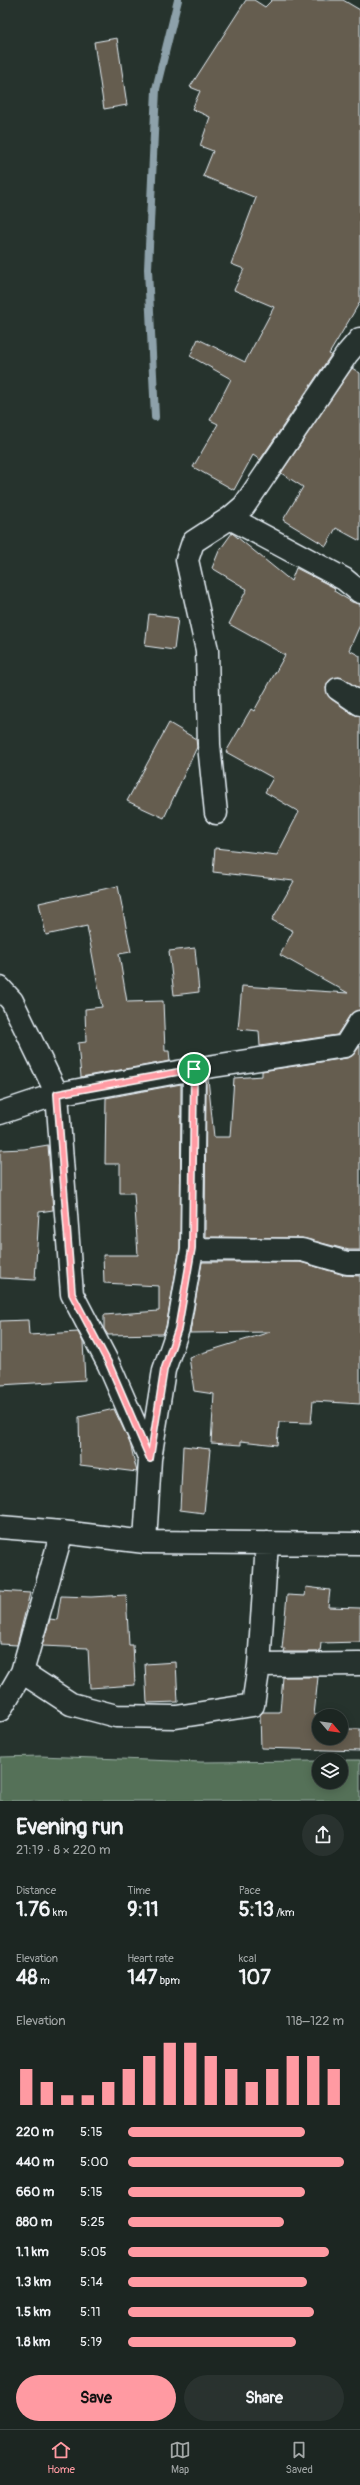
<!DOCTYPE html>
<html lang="en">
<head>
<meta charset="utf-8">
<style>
  :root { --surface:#1c2622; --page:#29322f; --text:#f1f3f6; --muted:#a0a5a5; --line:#3a4340; --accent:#ff9aa2 }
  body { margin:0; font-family:Pangolin,sans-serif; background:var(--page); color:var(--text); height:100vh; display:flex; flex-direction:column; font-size:15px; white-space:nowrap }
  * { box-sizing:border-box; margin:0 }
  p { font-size:13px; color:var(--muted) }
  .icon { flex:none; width:22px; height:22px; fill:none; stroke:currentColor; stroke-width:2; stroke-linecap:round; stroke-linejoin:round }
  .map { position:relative; height:1801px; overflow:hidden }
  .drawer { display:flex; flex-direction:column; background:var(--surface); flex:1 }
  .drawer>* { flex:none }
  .needle { width:26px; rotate:118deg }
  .fabs { position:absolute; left:312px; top:1709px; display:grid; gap:8px }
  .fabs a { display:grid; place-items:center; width:36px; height:36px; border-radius:50%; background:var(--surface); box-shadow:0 2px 10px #0003,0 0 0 1px var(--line); font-size:20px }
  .pin { position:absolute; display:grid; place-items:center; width:34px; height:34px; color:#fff; margin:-17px; border:2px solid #fff; border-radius:50%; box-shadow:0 1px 4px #0007 }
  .round { display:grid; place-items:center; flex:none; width:42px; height:42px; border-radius:21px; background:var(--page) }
  .headline { display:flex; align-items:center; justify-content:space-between; height:68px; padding:0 16px }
  h1 { font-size:22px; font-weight:800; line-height:30px }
  .figures { display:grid; grid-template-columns:repeat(3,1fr); gap:6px; height:68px; padding:4px 16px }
  .figures div { display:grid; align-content:center }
  .figures b { font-size:20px; font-weight:800 }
  .figures small { font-size:11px; font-weight:400 }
  .figures p { font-size:11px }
  .chart { height:112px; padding:8px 16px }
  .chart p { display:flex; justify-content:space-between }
  .chart svg { width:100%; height:72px; margin-top:4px; stroke:var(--accent); stroke-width:6 }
  .cta { display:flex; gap:8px; margin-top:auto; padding:8px 16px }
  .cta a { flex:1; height:46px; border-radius:24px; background:var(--accent); color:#111; font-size:16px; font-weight:800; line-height:46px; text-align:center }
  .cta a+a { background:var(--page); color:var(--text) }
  ul { padding:0 16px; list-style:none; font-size:13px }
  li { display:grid; grid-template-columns:64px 48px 1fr; align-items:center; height:30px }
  li i { height:10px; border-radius:5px; background:var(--accent) }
  .tabs { display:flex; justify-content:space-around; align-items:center; height:56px; border-top:1px solid var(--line); background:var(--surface); font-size:11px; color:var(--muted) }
  .tabs a { display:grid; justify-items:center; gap:2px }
  .tabs .active { color:var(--accent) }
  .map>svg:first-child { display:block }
  .green { fill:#557158; stroke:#9eb1a8 }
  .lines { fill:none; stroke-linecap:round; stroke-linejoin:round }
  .stream { stroke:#8da1aa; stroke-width:8 }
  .building { fill:#655d4f; stroke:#e8f1f8 }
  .street-casing { stroke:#e8f1f8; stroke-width:25 }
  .street { stroke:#26332d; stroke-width:22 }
  .route-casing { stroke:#fff; stroke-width:8 }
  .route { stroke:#ff9aa2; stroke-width:5 }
</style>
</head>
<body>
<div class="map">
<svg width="360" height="1801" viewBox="0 0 360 1801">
  <rect width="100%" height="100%" fill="#26332d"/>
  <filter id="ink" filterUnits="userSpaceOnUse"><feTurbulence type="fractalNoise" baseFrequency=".025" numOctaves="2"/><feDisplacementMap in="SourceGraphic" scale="8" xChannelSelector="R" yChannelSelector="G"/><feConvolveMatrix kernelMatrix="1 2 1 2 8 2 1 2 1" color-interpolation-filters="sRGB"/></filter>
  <g filter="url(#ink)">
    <path class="green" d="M40,1756L201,1762L319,1761V1782H341V1760H360V1801H0V1757Z"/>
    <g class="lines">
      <path class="stream" d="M155,417L148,269L156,89L178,0"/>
    </g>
    <path class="building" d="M246,0H254L265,7L272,0H343L360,10V302L329,354L331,355L260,460L253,455L234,490L193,467L218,424L210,420L231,379L190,356L198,339L245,362L274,307L234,290L244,269L231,264L256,198L203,176L213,151L200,146L210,117L192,109L200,91L190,87Z
      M117,38L127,105L104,109L94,42Z
      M352,368L360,373V541L336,528L326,546L283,520L303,487L281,473Z
      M232,533L291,581L296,568L335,588L334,591L352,602L360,604V625L349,650L360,656V689L339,677L328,682L326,688L331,699L353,714L360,716V1010L350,1015L337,1035L260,1046L259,1031L238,1029L242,986L348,993L280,955L293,931L272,920L294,881L213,872L215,848L277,855L299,812L265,792L273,778L226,752L251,709L254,711L285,655L229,624L247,589L212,568L219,551Z
      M149,614L178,618L174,650L145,646Z
      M169,723L196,739L197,747L164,818L127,801Z
      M118,886L131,952L119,954L127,1002L163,1001L165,1051H169L170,1061L81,1077L78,1043L86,1042L85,1009L102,1007L87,926L46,935L39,903Z
      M195,948L199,992L174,995L169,951Z
      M360,1046V1250H349L302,1238L205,1237L206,1080L208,1079L214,1137H230L234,1078L262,1076V1071L347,1058L352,1056Z
      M181,1084L180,1248L166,1326L163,1334L108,1335L104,1329V1315L159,1311V1286L104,1283L103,1255H138L134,1193H120V1164H105L106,1098Z
      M48,1145L53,1210L39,1212L35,1280L0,1278V1150L24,1149Z
      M202,1262H300L344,1275L360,1276V1404L313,1401L311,1423L279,1422L277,1445L241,1441V1445L211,1443L214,1394L194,1391L189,1357L270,1332L190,1333Z
      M28,1320L29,1335L78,1332L83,1342L85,1380L0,1385V1321Z
      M114,1409L130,1443L137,1472L80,1465L79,1417Z
      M183,1446L210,1449L204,1513L180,1510Z
      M306,1587L330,1590L328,1607L360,1608V1642L321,1643L320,1652H284L285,1649H282L287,1595L305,1596Z
      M0,1591L30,1593L17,1645L0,1644Z
      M126,1595L129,1645H133L135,1685L90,1688L88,1648L42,1646L50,1619L57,1620L61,1596L91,1597Z
      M176,1662L178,1702L147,1703L145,1664Z
      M283,1677H318L314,1715H319V1738H341V1729H360V1751L261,1748L260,1715L263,1712H280Z"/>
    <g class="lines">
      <defs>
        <path id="street" d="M360,339L347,354L244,506L230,518L344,579L360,592
          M338,689L360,704
          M216,813L209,745L207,650L187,560L193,542L230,518
          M0,988L12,1001L57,1094L194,1069L345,1046L360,1022
          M0,1113L57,1094L72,1294L109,1365L150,1459
          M192,1249L302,1250L347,1263H360
          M0,1527L62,1532L145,1542L360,1544
          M62,1532L22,1672L71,1704L116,1716L176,1717L253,1705L259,1665L360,1664
          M145,1542L150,1459L164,1370L178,1329L192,1249L194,1069
          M259,1665L267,1543
          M0,1710L22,1672"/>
      </defs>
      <use href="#street" class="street-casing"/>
      <use href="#street" class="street"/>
    </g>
  </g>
  <g class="lines" filter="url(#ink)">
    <defs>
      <path id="route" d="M194,1069L192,1248L178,1329L164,1370L150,1459L109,1364L72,1294L57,1094Z"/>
    </defs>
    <use href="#route" class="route-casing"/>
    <use href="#route" class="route"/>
  </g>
</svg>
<div class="fabs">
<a><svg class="needle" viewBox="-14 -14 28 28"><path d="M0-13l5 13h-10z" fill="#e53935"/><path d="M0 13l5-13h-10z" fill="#a0a5a5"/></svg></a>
<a><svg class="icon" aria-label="layers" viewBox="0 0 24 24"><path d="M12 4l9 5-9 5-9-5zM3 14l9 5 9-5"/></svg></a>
</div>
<div class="pin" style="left:194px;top:1069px;background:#1e9e55"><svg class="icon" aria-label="arrive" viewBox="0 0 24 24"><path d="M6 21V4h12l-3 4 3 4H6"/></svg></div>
</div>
<section class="drawer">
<div class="headline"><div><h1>Evening run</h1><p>21:19 · 8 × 220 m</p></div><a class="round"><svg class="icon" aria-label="share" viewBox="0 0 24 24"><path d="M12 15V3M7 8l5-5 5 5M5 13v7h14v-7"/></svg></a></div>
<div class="figures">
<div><p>Distance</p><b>1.76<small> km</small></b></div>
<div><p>Time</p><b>9:11</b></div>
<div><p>Pace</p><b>5:13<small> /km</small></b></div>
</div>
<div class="figures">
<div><p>Elevation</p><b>48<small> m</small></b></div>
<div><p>Heart rate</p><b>147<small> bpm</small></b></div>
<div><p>kcal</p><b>107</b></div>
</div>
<div class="chart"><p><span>Elevation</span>118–122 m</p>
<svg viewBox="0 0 160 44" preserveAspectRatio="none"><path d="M5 44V22M15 44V30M25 44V38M35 44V38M45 44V30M55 44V22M65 44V14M75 44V6M85 44V6M95 44V14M105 44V22M115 44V30M125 44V22M135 44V14M145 44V14M155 44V22"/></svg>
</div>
<ul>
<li><b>220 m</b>5:15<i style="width:82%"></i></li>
<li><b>440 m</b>5:00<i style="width:100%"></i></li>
<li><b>660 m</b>5:15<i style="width:82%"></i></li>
<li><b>880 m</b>5:25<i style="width:72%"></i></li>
<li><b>1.1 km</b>5:05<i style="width:93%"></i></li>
<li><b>1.3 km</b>5:14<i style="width:83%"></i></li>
<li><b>1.5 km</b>5:11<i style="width:86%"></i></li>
<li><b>1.8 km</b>5:19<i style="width:78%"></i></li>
</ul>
<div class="cta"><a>Save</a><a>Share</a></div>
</section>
<nav class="tabs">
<a class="active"><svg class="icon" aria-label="home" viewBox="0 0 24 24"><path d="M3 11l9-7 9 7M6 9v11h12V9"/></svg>Home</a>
<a><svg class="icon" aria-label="map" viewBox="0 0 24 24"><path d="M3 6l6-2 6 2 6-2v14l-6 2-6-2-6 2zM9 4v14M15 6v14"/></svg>Map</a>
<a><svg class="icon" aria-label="saved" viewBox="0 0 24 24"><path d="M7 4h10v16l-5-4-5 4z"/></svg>Saved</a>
</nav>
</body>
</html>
